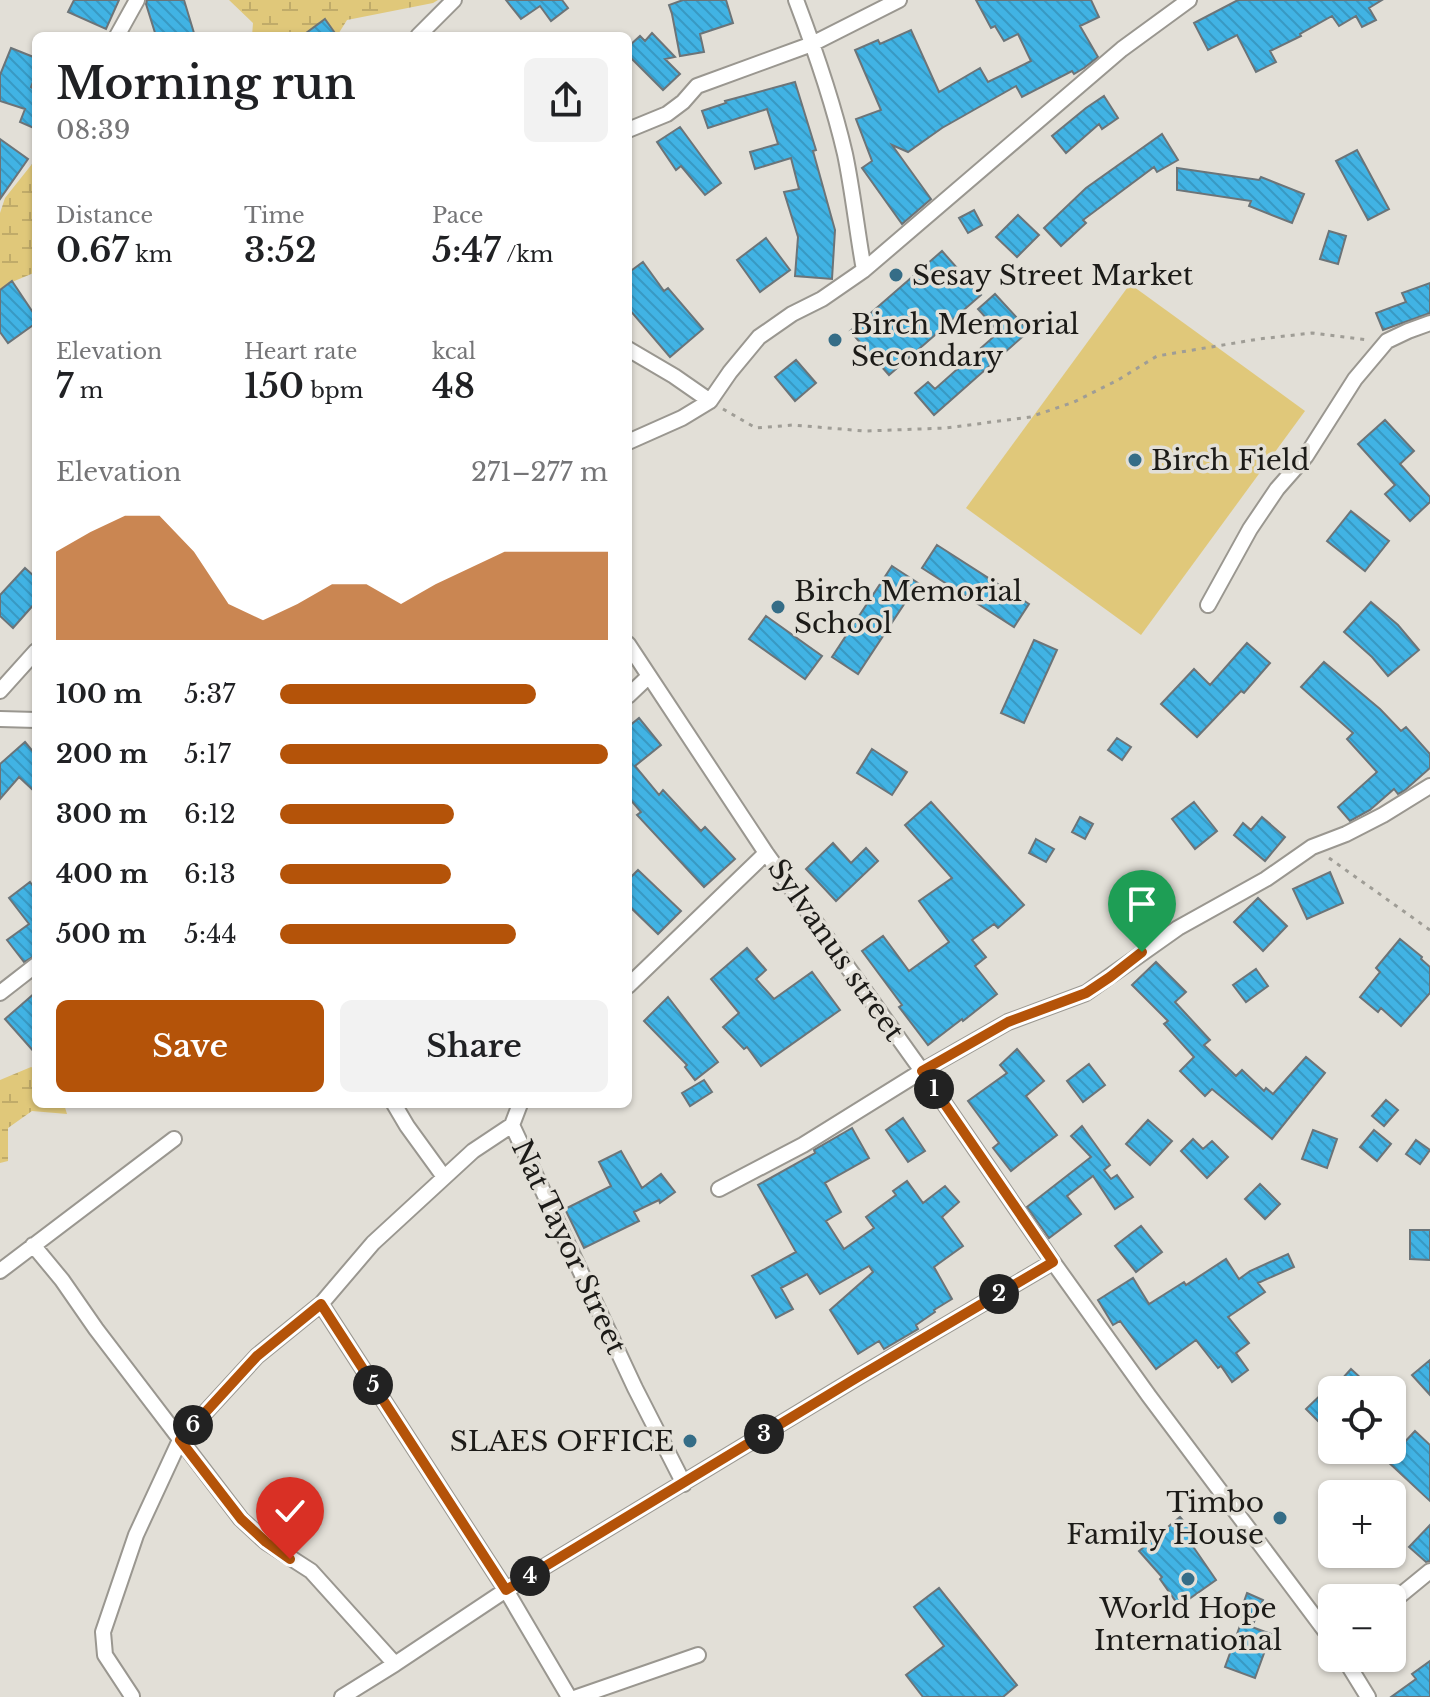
<!DOCTYPE html>
<html lang="en">
<head>
<meta charset="utf-8">
<style>
  :root { --surface:#fff; --page:#f2f2f2; --text:#202124; --muted:#757577; --accent:#b45309 }
  body { margin:0; font-family:"Libre Baskerville",serif; background:var(--page); color:var(--text); height:100vh; display:flex; flex-direction:column; font-size:30px; white-space:nowrap }
  * { box-sizing:border-box; margin:0 }
  p { font-size:26px; color:var(--muted) }
  .icon { flex:none; width:44px; height:44px; fill:none; stroke:currentColor; stroke-width:2; stroke-linecap:round; stroke-linejoin:round }
  .map { position:relative; flex:1; overflow:hidden }
  .sheet { position:absolute; left:32px; top:32px; width:600px; height:1076px; display:flex; flex-direction:column; background:var(--surface); border-radius:12px; box-shadow:0 2px 6px #0004 }
  .sheet>* { flex:none }
  .controls { position:absolute; left:1318px; top:1376px; display:grid; gap:16px }
  .controls a { display:grid; place-items:center; width:88px; height:88px; border-radius:12px; background:var(--surface); box-shadow:0 2px 6px #0004; font-size:40px }
  .pin { position:absolute; display:grid; place-items:center; width:68px; height:68px; color:#fff; margin:-82px -34px; border-radius:50% 50% 50% 0; rotate:-45deg; box-shadow:0 0 8px #0007 }
  .pin .icon { rotate:45deg }
  .km { position:absolute; width:40px; height:40px; margin:-20px; border-radius:50%; background:#222; color:#fff; font-size:22px; line-height:40px; text-align:center }
  .round { display:grid; place-items:center; flex:none; width:84px; height:84px; border-radius:12px; background:var(--page) }
  .headline { display:flex; align-items:center; justify-content:space-between; height:136px; padding:0 24px }
  h1 { font-size:44px; font-weight:600; line-height:60px }
  .stats { display:grid; grid-template-columns:repeat(3,1fr); gap:12px; height:136px; padding:8px 24px }
  .stats div { display:grid; align-content:center }
  .stats b { font-size:34px; font-weight:600 }
  .stats small { font-size:22px; font-weight:400 }
  .stats p { font-size:22px }
  .chart { height:224px; padding:16px 24px }
  .chart p { display:flex; justify-content:space-between }
  .chart svg { width:100%; height:144px; margin-top:8px; fill:var(--accent); opacity:.7 }
  .action { display:flex; gap:16px; margin-top:auto; padding:16px 24px }
  .action a { flex:1; height:92px; border-radius:12px; background:var(--accent); color:#fff; font-size:32px; font-weight:600; line-height:92px; text-align:center }
  .action a+a { background:var(--page); color:var(--text) }
  ul { padding:0 24px; list-style:none; font-size:26px }
  li { display:grid; grid-template-columns:128px 96px 1fr; align-items:center; height:60px }
  li i { height:20px; border-radius:10px; background:var(--accent) }
  .map>svg:first-child { display:block }
  .green { fill:#e0c87a }
  .wetland { fill:url(#wetland-marsh) }
  .building { fill:url(#building-back-hatch); stroke:#6c7478; stroke-width:2 }
  .lines { fill:none; stroke-linecap:round; stroke-linejoin:round }
  .minor-casing { stroke:#9a9790; stroke-width:18 }
  .path { stroke:#9f9d96; stroke-width:3; stroke-dasharray:4 6; stroke-linecap:butt }
  .minor { stroke:#fff; stroke-width:14 }
  .route-casing { stroke:#fff; stroke-width:16 }
  .route { stroke:#b45309; stroke-width:10 }
  .poi-dot { fill:#356d87; stroke:#e2dfd7; stroke-width:3 }
  .labels { text-anchor:middle; dominant-baseline:central; stroke-width:7; stroke-linejoin:round; paint-order:stroke }
  .poi-label { font-size:28px; fill:#1c1b18; stroke:#e2dfd7; text-anchor:start }
  .street-label { font-size:28px; fill:#1c1b18; stroke:#e2dfd7 }
</style>
</head>
<body>
<div class="map">
<svg width="1430" height="1697" viewBox="0 0 1430 1697">
  <defs>
    <pattern id="wetland-marsh" width="20" height="14" patternUnits="userSpaceOnUse" patternTransform="scale(2)"><rect width="20" height="14" fill="#e0c87a"/><path d="M1 5h8M5 5V1M11 12h8M15 12V8" fill="none" stroke="#c0ab69"/></pattern>
    <pattern id="building-back-hatch" width="6" height="6" patternUnits="userSpaceOnUse" patternTransform="scale(2)"><rect width="6" height="6" fill="#41b3e4"/><path d="M-1 5l2 2M0 0l6 6M5-1l2 2" fill="none" stroke="#3899c3"/></pattern>
  </defs>
  <rect width="100%" height="100%" fill="#e2dfd7"/>
  <path class="green" d="M1130,284L1305,411L1141,635L966,508Z"/>
  <path class="wetland" d="M229,0H438L433,3L347,20L337,36H252L253,23Z
    M36,159V272L12,282L0,294V213L5,198Z
    M31,1067L36,1069V1104H64L67,1114L32,1111L8,1128V1161L0,1163V1080Z"/>
  <path class="building" d="M74,0H119L106,29L68,12Z
    M147,0H184L194,33L183,36H156L146,4Z
    M506,0H562L568,8L551,21L540,6L521,19Z
    M683,0H726L733,23L700,34L704,52L680,56L672,14L669,5Z
    M976,0H1091L1099,17L1080,26L1098,57L1084,68L1074,74L1072,71L1022,97L1016,86L942,128L908,152L892,145L931,199L902,224L862,168L872,161L856,119L881,110L855,50L878,40L880,44L911,30L939,92L980,68L988,82L1031,61L1018,34L1004,41L995,26L991,28Z
    M1238,0H1382L1369,8L1376,20L1362,27L1356,16L1339,26L1332,16L1300,34L1301,36L1270,51L1276,62L1256,72L1237,35L1208,50L1194,23Z
    M325,19L337,36H302Z
    M652,33L675,57L665,59L680,74L663,90L628,55V47L640,36L645,41Z
    M11,48L36,58V74L31,87L34,89L36,85V129L20,122L25,109L0,101V75Z
    M795,82L816,150L813,151L835,230L832,279L795,276L798,237L784,192L799,189L791,158L755,169L750,152L778,144L767,109L708,128L702,111L726,103L725,101Z
    M1104,96L1118,118L1102,129L1099,124L1066,153L1052,136L1086,108Z
    M680,127L721,183L705,195L681,166L676,170L657,142Z
    M1162,134L1178,160L1157,172L1154,167L1083,220L1086,223L1061,246L1044,228L1086,188Z
    M0,139L28,159L0,199Z
    M1357,150L1389,209L1368,220L1336,161Z
    M1177,168L1259,180L1261,177L1304,194L1292,223L1249,206L1251,201L1177,190Z
    M974,210L982,225L968,233L959,218Z
    M1018,215L1039,235L1017,257L996,237Z
    M1329,231L1346,236L1338,264L1320,259Z
    M766,238L790,270L760,292L737,260Z
    M942,251L981,295L889,375L850,331Z
    M643,262L664,291L668,288L703,329L670,357L628,308V273Z
    M12,281L36,317V323L8,343L0,332V290Z
    M1430,283V313L1383,330L1376,313L1406,302L1402,293Z
    M995,294L1029,331L934,415L915,393L928,382L935,389L999,332L978,309Z
    M796,360L816,383L795,401L775,377Z
    M1385,420L1414,451L1400,464L1430,497V502L1410,521L1385,494L1395,485L1358,444Z
    M1351,511L1389,541L1365,571L1327,541Z
    M937,545L1029,604L1014,627L922,568Z
    M892,566L918,583L858,674L832,657Z
    M25,568L36,578V602L13,628L0,616V595Z
    M1371,602L1398,625L1419,650L1388,676L1372,657L1344,632Z
    M766,616L822,656L805,679L749,639Z
    M1034,640L1057,650L1024,723L1001,713Z
    M1247,643L1270,663L1244,693L1241,691L1197,737L1161,704L1194,669L1210,685Z
    M1324,662L1380,709L1401,731L1406,727L1430,754V768L1404,791L1398,794L1394,789L1370,810L1350,821L1338,807L1377,772L1347,739L1353,733L1301,687Z
    M639,718L661,745L635,766L659,795L663,790L701,831L705,827L735,859L704,887L637,815L641,812L628,797V727Z
    M1117,738L1131,747L1122,760L1108,750Z
    M25,742L36,755V793L19,777L0,799V764Z
    M872,749L907,772L892,795L857,773Z
    M931,802L1024,905L998,928L994,924L972,940L986,957L975,966L997,994L963,1021L962,1019L928,1045L899,1007L902,1005L862,951L883,936L909,971L949,942L919,901L952,878L905,825Z
    M1194,802L1217,831L1195,849L1172,819Z
    M1080,817L1093,824L1085,839L1072,832Z
    M1262,817L1285,837L1265,861L1234,835L1243,823L1251,830Z
    M1036,839L1054,849L1046,862L1029,853Z
    M833,843L851,863L866,848L878,861L836,901L806,869Z
    M638,870L681,911L658,934L628,905V880Z
    M1330,872L1343,903L1307,919L1293,889Z
    M30,882L36,890V955L24,962L7,940L29,924L9,898Z
    M1258,898L1287,926L1263,951L1234,922Z
    M1400,939L1422,957L1421,959L1430,967V993L1401,1026L1381,1008L1378,1012L1360,997L1380,972L1376,968Z
    M747,948L766,970L756,979L774,999L812,972L840,1010L761,1066L747,1047L744,1049L723,1027L739,1013L711,979Z
    M1156,962L1186,992L1175,1002L1210,1040L1204,1045L1236,1076L1242,1070L1264,1091L1266,1088L1273,1094L1306,1057L1325,1073L1272,1139L1212,1089L1205,1096L1180,1071L1194,1057L1164,1024L1168,1021L1132,985Z
    M1256,969L1268,986L1246,1002L1233,985Z
    M36,992V1054L5,1019Z
    M668,997L718,1062L695,1080L685,1067L687,1065L644,1021Z
    M1017,1049L1044,1081L1026,1096L1057,1135L1011,1171L993,1148L999,1143L968,1101L1007,1073L1000,1065Z
    M1089,1064L1105,1085L1083,1102L1067,1081Z
    M704,1080L712,1092L690,1106L682,1093Z
    M1386,1100L1398,1110L1384,1126L1372,1116Z
    M903,1118L925,1151L908,1162L886,1130Z
    M1148,1120L1172,1141L1150,1165L1126,1144Z
    M1082,1126L1110,1165L1104,1170L1111,1179L1117,1175L1133,1197L1115,1209L1093,1176L1067,1196L1081,1214L1049,1238L1027,1207L1091,1157L1071,1136Z
    M852,1128L869,1158L825,1183L841,1212L826,1221L844,1249L874,1228L866,1217L896,1195L893,1191L907,1181L923,1203L945,1186L959,1202L942,1217L963,1246L934,1267L952,1299L934,1310L935,1312L916,1325L918,1329L884,1349L879,1341L858,1354L830,1310L873,1272L869,1266L820,1294L807,1274L781,1288L793,1309L776,1318L752,1276L796,1252L758,1185L815,1153L814,1150Z
    M1313,1130L1337,1139L1327,1168L1302,1159Z
    M1374,1130L1391,1144L1377,1161L1360,1147Z
    M1193,1139L1203,1149L1212,1141L1228,1157L1207,1178L1181,1151Z
    M1416,1140L1430,1150L1420,1164L1406,1154Z
    M621,1151L642,1188L661,1174L675,1192L660,1203L659,1200L634,1212L639,1221L584,1248L565,1209L611,1186L599,1162Z
    M1260,1184L1280,1204L1265,1219L1245,1199Z
    M1141,1226L1162,1252L1136,1272L1115,1246Z
    M1410,1230H1430V1260L1410,1259Z
    M1288,1254L1294,1267L1258,1283L1265,1292L1228,1317L1249,1343L1236,1353L1248,1370L1232,1382L1221,1366L1218,1368L1196,1340L1156,1369L1120,1321L1113,1325L1098,1300L1133,1278L1149,1304L1184,1282L1186,1285L1226,1259L1239,1279L1250,1271Z
    M1430,1360V1395L1412,1375Z
    M1351,1369L1363,1380L1355,1390H1332Z
    M1332,1384V1417L1323,1426L1306,1409Z
    M1415,1431L1430,1445V1501L1387,1461Z
    M1180,1517L1199,1539L1192,1545L1216,1580L1179,1606L1160,1579L1162,1577L1139,1551Z
    M1430,1525V1561L1426,1562L1409,1547Z
    M939,1588L1017,1685L1003,1697H923L906,1675L944,1646L914,1607Z
    M1247,1593L1263,1600L1254,1622L1239,1616Z
    M1241,1623L1271,1634L1255,1678L1225,1667Z
    M1430,1661V1697H1391L1416,1679L1412,1674Z"/>
  <g class="lines">
    <defs>
      <path id="minor" d="M796,0C815,50 833,102 845,154C853,192 857,232 864,270
        M117,36L137,0
        M418,36L454,0
        M628,130L667,114L683,102L697,86L812,44L899,0
        M628,349L674,376L710,401
        M628,442L682,418L710,401L730,372L759,337L792,314L822,299L864,270L1122,49L1189,0
        M1208,605L1250,529L1277,489L1306,456L1355,379L1387,341L1408,331L1430,323
        M628,644L766,853L922,1071L1053,1262L1149,1396L1332,1640
        M0,691L36,651
        M628,696L648,677
        M0,719L36,720
        M628,986L766,853
        M0,993L36,965
        M394,1104L407,1126L444,1177
        M512,1125L635,1388L684,1484
        M512,1125L520,1104
        M719,1189L803,1145L922,1071L1008,1022L1086,993L1178,928L1266,879L1312,847L1346,834L1383,815L1430,786
        M33,1245L62,1280L96,1329L241,1519L266,1542L311,1571L395,1664
        M0,1271L174,1139
        M321,1304L506,1590L569,1697
        M1392,1602L1430,1571
        M1344,1658L1368,1697
        M132,1696L105,1655L103,1632L136,1535L180,1440L257,1356L321,1304L373,1243L473,1151L512,1125
        M342,1697L395,1664L506,1590L858,1377L1053,1262
        M577,1697L698,1655"/>
    </defs>
    <use href="#minor" class="minor-casing"/>
    <path class="path" d="M723,409L756,428L793,425L865,431L946,428L1030,417L1074,402L1118,380L1157,356L1259,339L1312,333L1369,340
      M1329,858L1430,930"/>
    <use href="#minor" class="minor"/>
  </g>
  <g class="lines">
    <defs>
      <path id="route" d="M290,1559L266,1542L241,1519L180,1440L257,1356L321,1304L506,1590L858,1377L1053,1262L922,1071L1008,1022L1086,993L1110,977L1142,952"/>
    </defs>
    <use href="#route" class="route-casing"/>
    <use href="#route" class="route"/>
  </g>
  <g class="poi-dot">
    <circle cx="896" cy="275" r="8"/>
    <circle cx="835" cy="340" r="8"/>
    <circle cx="1135" cy="460" r="8"/>
    <circle cx="778" cy="607" r="8"/>
    <circle cx="690" cy="1441" r="8"/>
    <circle cx="1280" cy="1518" r="8"/>
    <circle cx="1188" cy="1579" r="8"/>
  </g>
  <g class="labels">
    <g class="poi-label">
      <text x="912" y="275">Sesay Street Market</text>
      <text x="851" y="324">Birch Memorial<tspan x="851" dy="32">Secondary</tspan></text>
      <text x="1151" y="460">Birch Field</text>
      <text x="794" y="591">Birch Memorial<tspan x="794" dy="32">School</tspan></text>
      <text x="674" y="1441" text-anchor="end">SLAES OFFICE</text>
      <text x="1264" y="1502" text-anchor="end">Timbo<tspan x="1264" dy="32">Family House</tspan></text>
      <text x="1188" y="1608" text-anchor="middle">World Hope<tspan x="1188" dy="32">International</tspan></text>
    </g>
    <g class="street-label">
      <text transform="translate(836 950) rotate(55)">Sylvanus street</text>
      <text transform="translate(569 1247) rotate(65)">Nat Tayor Street</text>
    </g>
  </g>
</svg>
<div class="controls">
<a><svg class="icon" aria-label="locate" viewBox="0 0 24 24"><circle cx="12" cy="12" r="6"/><path d="M12 2v4M12 18v4M2 12h4M18 12h4"/></svg></a>
<a>+</a>
<a>−</a>
</div>
<div class="pin" style="left:1142px;top:952px;background:#1e9e55"><svg class="icon" aria-label="arrive" viewBox="0 0 24 24"><path d="M6 21V4h12l-3 4 3 4H6"/></svg></div>
<div class="pin" style="left:290px;top:1559px;background:#d93025"><svg class="icon" aria-label="check" viewBox="0 0 24 24"><path d="M5 12l5 5 9-10"/></svg></div>
<b class="km" style="left:934px;top:1089px">1</b>
<b class="km" style="left:999px;top:1294px">2</b>
<b class="km" style="left:764px;top:1434px">3</b>
<b class="km" style="left:530px;top:1576px">4</b>
<b class="km" style="left:373px;top:1385px">5</b>
<b class="km" style="left:193px;top:1425px">6</b>
<section class="sheet">
<div class="headline"><div><h1>Morning run</h1><p>08:39</p></div><a class="round"><svg class="icon" aria-label="share" viewBox="0 0 24 24"><path d="M12 15V3M7 8l5-5 5 5M5 13v7h14v-7"/></svg></a></div>
<div class="stats">
<div><p>Distance</p><b>0.67<small> km</small></b></div>
<div><p>Time</p><b>3:52</b></div>
<div><p>Pace</p><b>5:47<small> /km</small></b></div>
</div>
<div class="stats">
<div><p>Elevation</p><b>7<small> m</small></b></div>
<div><p>Heart rate</p><b>150<small> bpm</small></b></div>
<div><p>kcal</p><b>48</b></div>
</div>
<div class="chart"><p><span>Elevation</span>271–277 m</p>
<svg viewBox="0 0 160 44" preserveAspectRatio="none"><path d="M0 44V17L10 11L20 6L30 6L40 17L50 33L60 38L70 33L80 27L90 27L100 33L110 27L120 22L130 17L140 17L150 17L160 17V44z"/></svg>
</div>
<ul>
<li><b>100 m</b>5:37<i style="width:78%"></i></li>
<li><b>200 m</b>5:17<i style="width:100%"></i></li>
<li><b>300 m</b>6:12<i style="width:53%"></i></li>
<li><b>400 m</b>6:13<i style="width:52%"></i></li>
<li><b>500 m</b>5:44<i style="width:72%"></i></li>
</ul>
<div class="action"><a>Save</a><a>Share</a></div>
</section>
</div>
</body>
</html>
